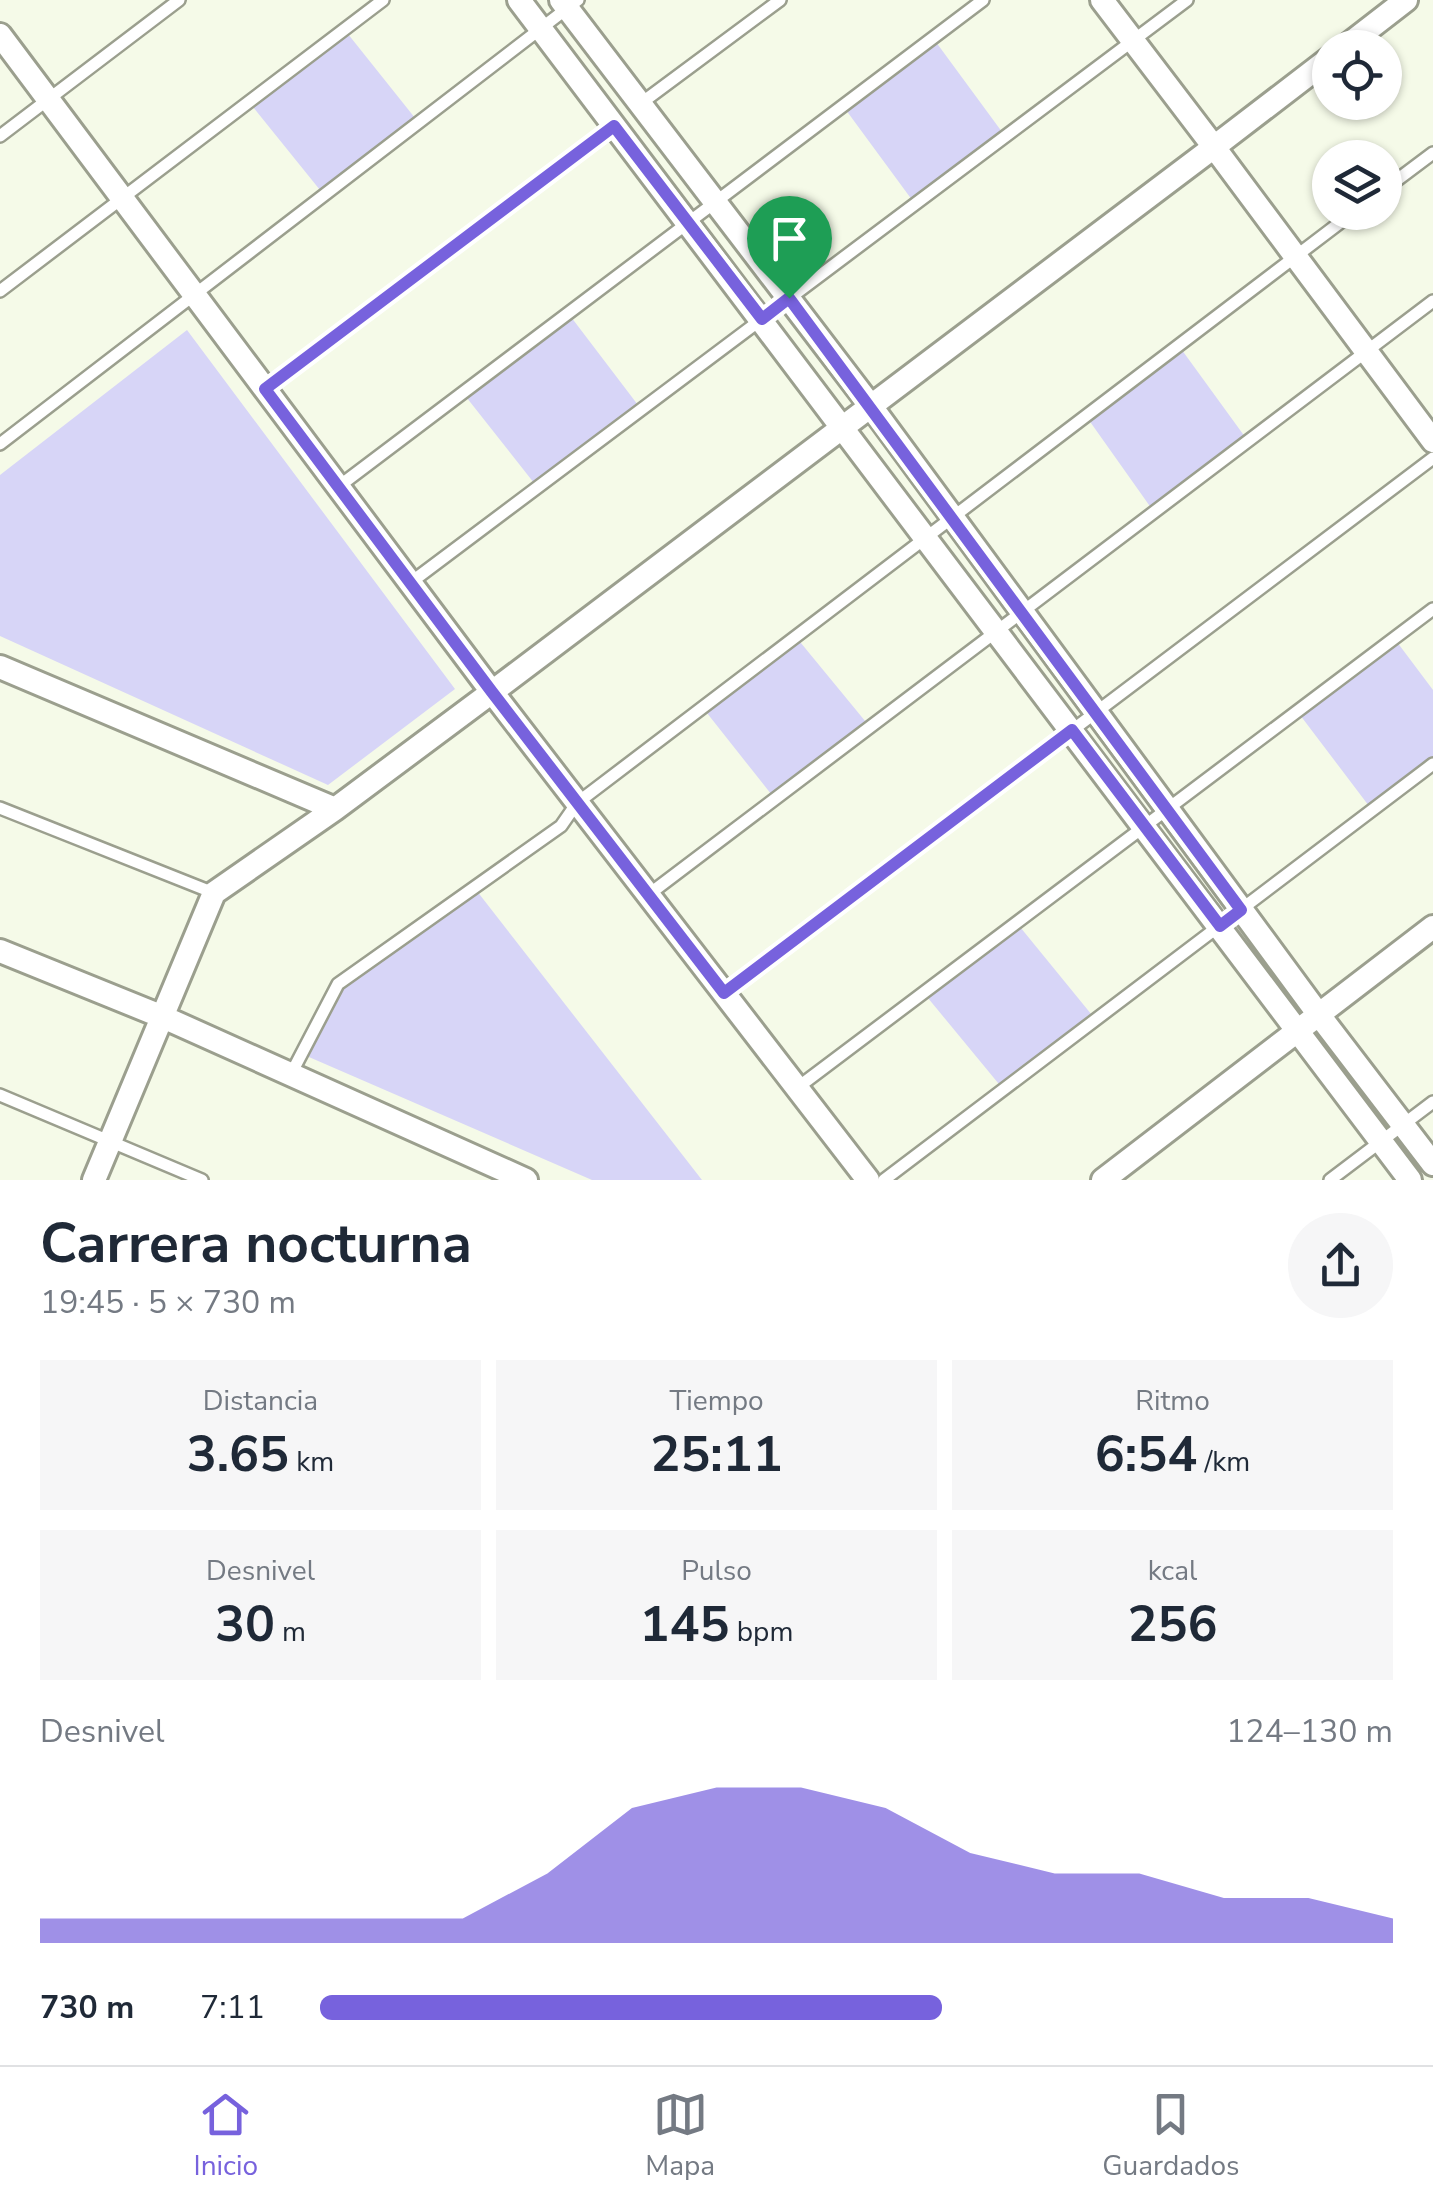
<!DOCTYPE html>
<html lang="es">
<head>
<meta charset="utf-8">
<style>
  :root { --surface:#fff; --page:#f6f6f7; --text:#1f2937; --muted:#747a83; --line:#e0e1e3; --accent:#7762dd }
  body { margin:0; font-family:"Nunito Sans",sans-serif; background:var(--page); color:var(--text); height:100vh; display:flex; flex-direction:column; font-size:38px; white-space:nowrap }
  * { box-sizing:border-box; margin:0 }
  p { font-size:32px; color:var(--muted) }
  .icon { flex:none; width:55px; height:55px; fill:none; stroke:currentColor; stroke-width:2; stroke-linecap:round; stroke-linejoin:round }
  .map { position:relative; height:1180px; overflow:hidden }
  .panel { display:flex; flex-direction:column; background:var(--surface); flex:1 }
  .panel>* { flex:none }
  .tools { position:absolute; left:1312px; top:30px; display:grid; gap:20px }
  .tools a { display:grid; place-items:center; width:90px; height:90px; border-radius:50%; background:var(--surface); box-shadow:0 2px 8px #0004; font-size:50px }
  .pin { position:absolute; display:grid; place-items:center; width:85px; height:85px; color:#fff; margin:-102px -42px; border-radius:50% 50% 50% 0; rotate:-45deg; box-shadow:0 0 10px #0007 }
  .pin .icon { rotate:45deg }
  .round { display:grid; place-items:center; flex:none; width:105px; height:105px; border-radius:52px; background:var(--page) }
  .headline { display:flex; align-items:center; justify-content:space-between; height:170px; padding:0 40px }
  h1 { font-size:55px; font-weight:700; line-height:75px }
  .stats { display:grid; grid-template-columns:repeat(3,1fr); gap:15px; height:170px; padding:10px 40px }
  .stats div { display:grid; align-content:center; border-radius:0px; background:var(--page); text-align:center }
  .stats b { font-size:50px; font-weight:700 }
  .stats small { font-size:28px; font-weight:400 }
  .stats p { font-size:28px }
  .chart { height:280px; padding:20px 40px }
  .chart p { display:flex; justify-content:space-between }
  .chart svg { width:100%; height:180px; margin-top:10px; fill:var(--accent); opacity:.7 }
  ul { padding:0 40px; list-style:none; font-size:32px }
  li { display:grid; grid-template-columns:160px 120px 1fr; align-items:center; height:75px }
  li i { height:25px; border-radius:12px; background:var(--accent) }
  .tabs { display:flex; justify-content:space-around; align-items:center; height:140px; border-top:2px solid var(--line); background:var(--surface); font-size:28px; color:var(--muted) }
  .tabs a { display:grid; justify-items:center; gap:5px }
  .tabs .active { color:var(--accent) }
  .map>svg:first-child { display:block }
  .green { fill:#d7d5f7 }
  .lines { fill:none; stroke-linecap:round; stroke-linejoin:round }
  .service-casing { stroke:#9b9f8e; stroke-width:16 }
  .minor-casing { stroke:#9b9f8e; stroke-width:28 }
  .service { stroke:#fff; stroke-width:11 }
  .minor { stroke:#fff; stroke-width:22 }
  .route-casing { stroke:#fff; stroke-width:20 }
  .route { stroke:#7762dd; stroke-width:12 }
</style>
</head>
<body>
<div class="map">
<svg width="1433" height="1180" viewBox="0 0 1433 1180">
  <rect width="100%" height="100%" fill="#f5fae8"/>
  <path class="green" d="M344,29L419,123L324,195L249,102Z
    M933,38L1005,136L915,204L843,106Z
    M568,313L641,409L534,483L463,393Z
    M187,330L455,689L328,785L0,636V475Z
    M1179,346L1248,441L1154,512L1086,416Z
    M796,637L870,727L775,799L703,708Z
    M1394,638L1433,690V764L1372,810L1297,711Z
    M473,886L702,1180H592L302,1054L338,984Z
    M1016,922L1096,1020L1003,1089L923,992Z"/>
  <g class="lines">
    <defs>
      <path id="service" d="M640,104L780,0
        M0,136L179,0
        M1385,189L1433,153
        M0,291L383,0
        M265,389L615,126
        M0,444L578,0
        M338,487L983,0
        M410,583L1187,0
        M0,808L214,893
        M648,895L1433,301
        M724,993L1433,458
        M291,1074L338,984L561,826L577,803L1354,212
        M797,1088L1433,609
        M0,1095L202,1180
        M884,1180L1433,764
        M1330,1180L1433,1102"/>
      <path id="minor" d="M519,0L1410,1180
        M561,0L870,405L1319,1015L1433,1164
        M0,35L492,692L868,1180
        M1344,48L1406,0
        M1330,58L1214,147L1433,441
        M0,667L335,809
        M0,951L163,1017L526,1180
        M94,1180L214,893L335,809L492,692L1214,147L1102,0
        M1103,1180L1433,927"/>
    </defs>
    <use href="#service" class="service-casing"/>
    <use href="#minor" class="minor-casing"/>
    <use href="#service" class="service"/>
    <use href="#minor" class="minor"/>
  </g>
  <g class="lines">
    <defs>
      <path id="route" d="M614,126L762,319L789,298L1241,910L1220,926L1072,730L724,993L492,692L265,389Z"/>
    </defs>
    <use href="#route" class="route-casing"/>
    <use href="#route" class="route"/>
  </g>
</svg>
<div class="tools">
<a><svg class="icon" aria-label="locate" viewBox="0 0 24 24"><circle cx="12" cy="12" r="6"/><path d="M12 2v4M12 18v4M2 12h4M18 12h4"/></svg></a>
<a><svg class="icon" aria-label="layers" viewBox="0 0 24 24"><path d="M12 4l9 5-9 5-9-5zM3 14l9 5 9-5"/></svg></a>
</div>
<div class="pin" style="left:789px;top:298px;background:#1e9e55"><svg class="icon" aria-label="arrive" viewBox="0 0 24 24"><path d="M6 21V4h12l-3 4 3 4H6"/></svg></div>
</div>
<section class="panel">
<div class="headline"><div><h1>Carrera nocturna</h1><p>19:45 · 5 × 730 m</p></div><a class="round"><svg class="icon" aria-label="share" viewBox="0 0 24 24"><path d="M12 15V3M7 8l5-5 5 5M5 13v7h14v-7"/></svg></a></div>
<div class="stats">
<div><p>Distancia</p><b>3.65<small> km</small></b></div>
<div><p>Tiempo</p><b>25:11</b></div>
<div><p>Ritmo</p><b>6:54<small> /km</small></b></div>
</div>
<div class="stats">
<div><p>Desnivel</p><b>30<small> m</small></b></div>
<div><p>Pulso</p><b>145<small> bpm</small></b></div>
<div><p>kcal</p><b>256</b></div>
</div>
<div class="chart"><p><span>Desnivel</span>124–130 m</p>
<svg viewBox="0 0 160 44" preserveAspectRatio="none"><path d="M0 44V38L10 38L20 38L30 38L40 38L50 38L60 27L70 11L80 6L90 6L100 11L110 22L120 27L130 27L140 33L150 33L160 38V44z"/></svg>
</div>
<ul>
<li><b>730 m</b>7:11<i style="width:58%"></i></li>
</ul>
</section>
<nav class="tabs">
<a class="active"><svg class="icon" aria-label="home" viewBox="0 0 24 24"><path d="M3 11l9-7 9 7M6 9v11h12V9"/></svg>Inicio</a>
<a><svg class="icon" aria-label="map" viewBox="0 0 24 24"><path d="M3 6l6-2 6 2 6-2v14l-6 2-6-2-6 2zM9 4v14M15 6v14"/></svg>Mapa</a>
<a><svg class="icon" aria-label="saved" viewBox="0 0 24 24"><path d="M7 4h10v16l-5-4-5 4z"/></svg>Guardados</a>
</nav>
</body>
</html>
